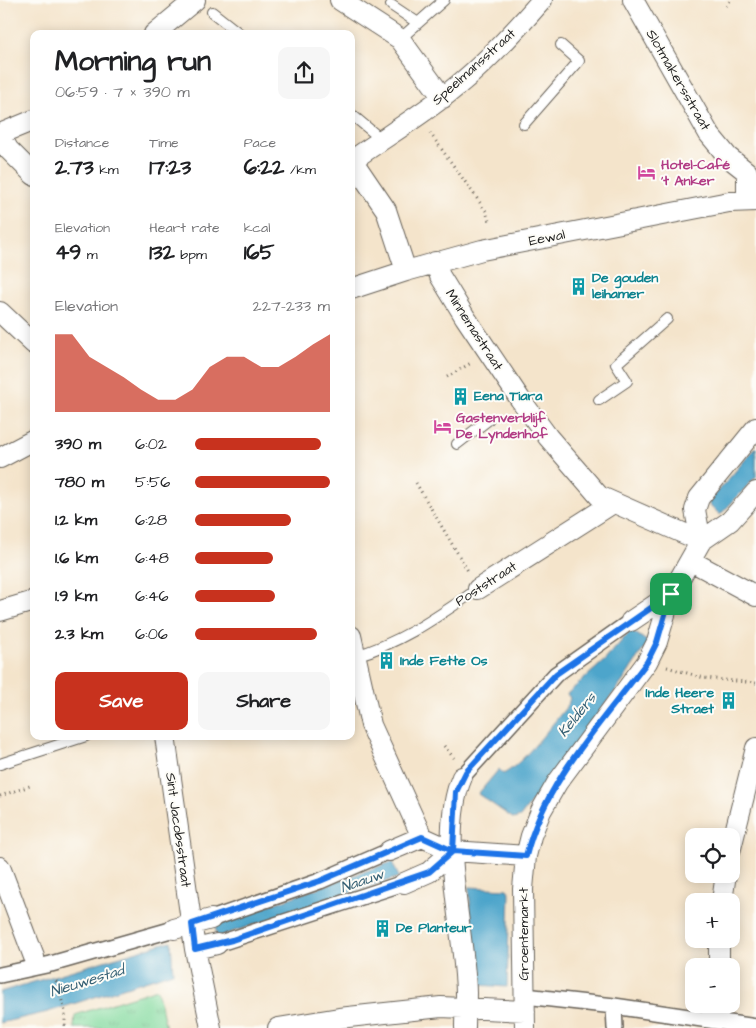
<!DOCTYPE html>
<html lang="en">
<head>
<meta charset="utf-8">
<style>
  :root { --surface:#fff; --page:#f6f6f6; --text:#202124; --muted:#757577; --accent:#c8321e }
  body { margin:0; font-family:"Architects Daughter",sans-serif; background:var(--page); color:var(--text); height:100vh; display:flex; flex-direction:column; font-size:19px; white-space:nowrap }
  * { box-sizing:border-box; margin:0 }
  p { font-size:16px; color:var(--muted) }
  .icon { flex:none; width:28px; height:28px; fill:none; stroke:currentColor; stroke-width:2; stroke-linecap:round; stroke-linejoin:round }
  .map { position:relative; flex:1; overflow:hidden }
  .panel { position:absolute; left:30px; top:30px; width:325px; height:710px; display:flex; flex-direction:column; background:var(--surface); border-radius:10px; box-shadow:0 2px 12px #0003 }
  .panel>* { flex:none }
  .fabs { position:absolute; left:685px; top:828px; display:grid; gap:10px }
  .fabs a { display:grid; place-items:center; width:55px; height:55px; border-radius:10px; background:var(--surface); box-shadow:0 2px 12px #0003; font-size:25px }
  .pin { position:absolute; display:grid; place-items:center; width:42px; height:42px; color:#fff; margin:-21px; border-radius:10px; box-shadow:0 2px 8px #0006 }
  .round { display:grid; place-items:center; flex:none; width:52px; height:52px; border-radius:10px; background:var(--page) }
  .headline { display:flex; align-items:center; justify-content:space-between; height:85px; padding:0 25px }
  h1 { font-size:28px; font-weight:800; line-height:38px }
  .metrics { display:grid; grid-template-columns:repeat(3,1fr); gap:8px; height:85px; padding:5px 25px }
  .metrics div { display:grid; align-content:center }
  .metrics b { font-size:21px; font-weight:800 }
  .metrics small { font-size:14px; font-weight:400 }
  .metrics p { font-size:14px }
  .chart { height:140px; padding:10px 25px }
  .chart p { display:flex; justify-content:space-between }
  .chart svg { width:100%; height:90px; margin-top:5px; fill:var(--accent); opacity:.7 }
  .primary-button { display:flex; gap:10px; margin-top:auto; padding:10px 25px }
  .primary-button a { flex:1; height:58px; border-radius:10px; background:var(--accent); color:#fff; font-size:20px; font-weight:800; line-height:58px; text-align:center }
  .primary-button a+a { background:var(--page); color:var(--text) }
  ul { padding:0 25px; list-style:none; font-size:16px }
  li { display:grid; grid-template-columns:80px 60px 1fr; align-items:center; height:38px }
  li i { height:12px; border-radius:6px; background:var(--accent) }
  .map>svg:first-child { display:block }
  .grass { fill:url(#grass-tufts); stroke:#4f7b5e }
  .water { fill:#4ea5cb; stroke:#356074 }
  .lines { fill:none; stroke-linecap:round; stroke-linejoin:round }
  .service-casing { stroke:#686259; stroke-width:12 }
  .pedestrian-casing { stroke:#686259; stroke-width:18 }
  .minor-casing { stroke:#686259; stroke-width:22 }
  .path { stroke:#686259; stroke-width:3; stroke-dasharray:1 4; stroke-linecap:butt }
  .service { stroke:#fff; stroke-width:10 }
  .pedestrian { stroke:#fff; stroke-width:15 }
  .minor { stroke:#fff; stroke-width:20 }
  .route-casing { stroke:#fff; stroke-width:10 }
  .route { stroke:#1a73e8; stroke-width:6 }
  .labels { text-anchor:middle; dominant-baseline:central; stroke-width:4; stroke-linejoin:round; paint-order:stroke }
  .street-label { font-size:14px; fill:#1c1c1c; stroke:#fdfcf7 }
  .hotel-label { font-size:14px; font-weight:bold; fill:#b23c85; stroke:#fdfcf7; text-anchor:start }
  .culture-label { font-size:14px; font-weight:bold; fill:#0d838f; stroke:#fdfcf7; text-anchor:start }
  .water-label { font-size:15px; font-style:italic; fill:#356074; stroke:#fdfcf7 }
</style>
</head>
<body>
<div class="map">
<svg width="756" height="1028" viewBox="0 0 756 1028">
  <defs>
    <pattern id="grass-tufts" width="24" height="20" patternUnits="userSpaceOnUse" patternTransform="scale(1.25)"><rect width="24" height="20" fill="#82da9f"/><path d="M3 7l-1-3M5 7V3M7 7l1-3M15 17l-1-3M17 17v-4M19 17l1-3" fill="none" stroke="#70ba88"/></pattern>
  </defs>
  <rect width="100%" height="100%" fill="#fdfcf7"/>
  <filter id="ink" filterUnits="userSpaceOnUse"><feTurbulence type="fractalNoise" baseFrequency=".02" numOctaves="2"/><feDisplacementMap in="SourceGraphic" scale="10" xChannelSelector="R" yChannelSelector="G"/><feConvolveMatrix kernelMatrix="1 2 1 2 8 2 1 2 1" color-interpolation-filters="sRGB"/></filter>
  <filter id="wash" filterUnits="userSpaceOnUse"><feTurbulence type="fractalNoise" baseFrequency=".0096" numOctaves="4" result="noise"/><feDisplacementMap in="SourceGraphic" scale="20" xChannelSelector="R" yChannelSelector="G"/><feGaussianBlur stdDeviation="1.12" result="paint"/><feColorMatrix in="noise" values="0 0 0 0 0 0 0 0 0 0 0 0 0 0 0 0 0 1.4 0 .05"/><feComposite in="paint" operator="in"/></filter>
  <g filter="url(#wash)">
    <rect width="100%" height="100%" fill="#f4e4cb"/>
    <path class="grass" d="M157,989L166,1028H74L75,1015Z"/>
    <path class="water" d="M756,447V477L720,515L708,503Z
      M631,630L648,642L623,681L520,817L514,819L478,794L499,769L503,774C521,766 554,722 568,705L570,698L567,694L605,660Z
      M392,862L399,877L217,937L215,926L224,921Z
      M469,887L507,889L510,893L507,987L476,985Z
      M171,941L173,972L48,1012L0,1023V992Z"/>
  </g>
  <g filter="url(#ink)">
    <g class="lines">
      <defs>
        <path id="service" d="M391,5L418,23
          M212,12L240,34
          M400,39L444,0
          M351,114L381,139
          M524,124L579,61L561,45
          M599,400L627,381L616,364L667,319
          M457,444L488,420
          M355,656C403,642 438,616 478,589
          M0,764L86,736"/>
        <path id="pedestrian" d="M462,777L556,674L631,621
          M211,919L320,881L389,851
          M217,944L404,883
          M0,975L51,964L174,929
          M525,996L614,1006L756,1027
          M614,1006L615,1028
          M711,1019L714,1004"/>
        <path id="minor" d="M340,0L400,39L443,98
          M633,0L709,134L728,157L747,172V199
          M154,34L195,0
          M0,134L8,149L34,175
          M0,134L34,120
          M352,160L386,210L406,271
          M351,161C386,136 424,114 457,86C488,61 516,30 542,0
          M435,262L440,276L465,317L520,399L548,437L599,496L701,541
          M351,289L406,271L482,250L729,202L756,201
          M0,312L34,344
          M0,458L34,440
          M701,541L695,510L699,498L756,428
          M691,561L756,596
          M478,589L613,503
          M0,611L34,601
          M631,621L671,594
          M351,636L371,725L422,837
          M165,736L195,949L211,1028
          M462,777C437,836 465,930 466,993C466,1005 465,1017 465,1028
          M422,837L453,851L526,856
          M731,848L756,748
          M389,851L422,837
          M0,867L34,957
          M404,883L429,872L453,851
          M722,901L726,874
          M174,929L211,919
          M719,939V966
          M195,949L217,944
          M278,1028L339,1018L441,1007L525,1011
          M525,1028L523,889L526,856L531,836L541,811L557,783L647,662L657,642L671,594L701,541L730,521L756,492"/>
      </defs>
      <use href="#service" class="service-casing"/>
      <use href="#pedestrian" class="pedestrian-casing"/>
      <use href="#minor" class="minor-casing"/>
      <path class="path" d="M726,6L731,0
        M430,133L486,211L489,221
        M447,377L471,363
        M416,483L468,571
        M667,667L704,678L756,683
        M444,746L454,758
        M0,796L30,786
        M56,981L65,1011V1028"/>
      <use href="#service" class="service"/>
      <use href="#pedestrian" class="pedestrian"/>
      <use href="#minor" class="minor"/>
    </g>
  </g>
  <g class="lines" filter="url(#ink)">
    <defs>
      <path id="route" d="M671,594L556,674L466,772L456,792L453,851L429,872L232,940L195,949L192,924L320,881L422,837L453,851L526,856C544,782 602,722 647,662L657,642L671,594"/>
    </defs>
    <use href="#route" class="route-casing"/>
    <use href="#route" class="route"/>
  </g>
  <defs>
    <symbol id="hotel-bare" viewBox="-9 -9 18 18"><path d="M-6-4.5h1.5V1H6V5H4.5V3h-9V5H-6ZM-4 0a1.8 1.8 0 1 1 3.6 0ZM.5 0V-2.5h3Q6-2.5 6 0Z" fill="#d1479c" stroke="#fdfcf7" stroke-width="2.5" paint-order="stroke"/></symbol>
    <symbol id="building-bare" viewBox="-9 -9 18 18"><path d="M-4-6H4V6H1V3H-1V6H-4ZM-2.5-4.3h1.7v1.8h-1.7ZM.8-4.3h1.7v1.8H.8ZM-2.5-1h1.7V.8h-1.7ZM.8-1h1.7V.8H.8Z" fill="#0f9aa8" stroke="#fdfcf7" stroke-width="2.5" paint-order="stroke"/></symbol>
  </defs>
  <g fill-rule="evenodd">
    <use href="#hotel-bare" x="634" y="160" width="25" height="25"/>
    <use href="#building-bare" x="566" y="274" width="25" height="25"/>
    <use href="#building-bare" x="448" y="384" width="25" height="25"/>
    <use href="#hotel-bare" x="430" y="414" width="25" height="25"/>
    <use href="#building-bare" x="374" y="648" width="25" height="25"/>
    <use href="#building-bare" x="716" y="688" width="25" height="25"/>
    <use href="#building-bare" x="370" y="916" width="25" height="25"/>
  </g>
  <g class="labels">
    <g class="street-label">
      <text transform="translate(474 67) rotate(-42)">Speelmansstraat</text>
      <text transform="translate(678 80) rotate(60)">Slotmakersstraat</text>
      <text transform="translate(547 238) rotate(-11)">Eewal</text>
      <text transform="translate(474 330) rotate(57)">Minnemastraat</text>
      <text transform="translate(486 584) rotate(-33)">Poststraat</text>
      <text transform="translate(178 830) rotate(82)">Sint Jacobsstraat</text>
      <text transform="translate(524 934) rotate(-90)">Groentemarkt</text>
    </g>
    <g class="hotel-label">
      <text x="661" y="165">Hotel-Café<tspan x="661" dy="16">'t Anker</tspan></text>
      <text x="456" y="418">Gastenverblijf<tspan x="456" dy="16">De Lyndenhof</tspan></text>
    </g>
    <g class="culture-label">
      <text x="592" y="278">De gouden<tspan x="592" dy="16">leihamer</tspan></text>
      <text x="474" y="396">Eena Tiara</text>
      <text x="400" y="661">Inde Fette Os</text>
      <text x="714" y="693" text-anchor="end">Inde Heere<tspan x="714" dy="16">Straet</tspan></text>
      <text x="396" y="928">De Planteur</text>
    </g>
    <g class="water-label">
      <text transform="translate(577 715) rotate(-51)">Kelders</text>
      <text transform="translate(362 881) rotate(-19)">Naauw</text>
      <text transform="translate(87 981) rotate(-17)">Nieuwestad</text>
    </g>
  </g>
</svg>
<div class="fabs">
<a><svg class="icon" aria-label="locate" viewBox="0 0 24 24"><circle cx="12" cy="12" r="6"/><path d="M12 2v4M12 18v4M2 12h4M18 12h4"/></svg></a>
<a>+</a>
<a>−</a>
</div>
<div class="pin" style="left:671px;top:594px;background:#1e9e55"><svg class="icon" aria-label="arrive" viewBox="0 0 24 24"><path d="M6 21V4h12l-3 4 3 4H6"/></svg></div>
<section class="panel">
<div class="headline"><div><h1>Morning run</h1><p>06:59 · 7 × 390 m</p></div><a class="round"><svg class="icon" aria-label="share" viewBox="0 0 24 24"><path d="M12 15V3M7 8l5-5 5 5M5 13v7h14v-7"/></svg></a></div>
<div class="metrics">
<div><p>Distance</p><b>2.73<small> km</small></b></div>
<div><p>Time</p><b>17:23</b></div>
<div><p>Pace</p><b>6:22<small> /km</small></b></div>
</div>
<div class="metrics">
<div><p>Elevation</p><b>49<small> m</small></b></div>
<div><p>Heart rate</p><b>132<small> bpm</small></b></div>
<div><p>kcal</p><b>165</b></div>
</div>
<div class="chart"><p><span>Elevation</span>227–233 m</p>
<svg viewBox="0 0 160 44" preserveAspectRatio="none"><path d="M0 44V6L10 6L20 17L30 22L40 27L50 33L60 38L70 38L80 33L90 22L100 17L110 17L120 22L130 22L140 17L150 11L160 6V44z"/></svg>
</div>
<ul>
<li><b>390 m</b>6:02<i style="width:93%"></i></li>
<li><b>780 m</b>5:56<i style="width:100%"></i></li>
<li><b>1.2 km</b>6:28<i style="width:71%"></i></li>
<li><b>1.6 km</b>6:48<i style="width:58%"></i></li>
<li><b>1.9 km</b>6:46<i style="width:59%"></i></li>
<li><b>2.3 km</b>6:06<i style="width:90%"></i></li>
</ul>
<div class="primary-button"><a>Save</a><a>Share</a></div>
</section>
</div>
</body>
</html>
